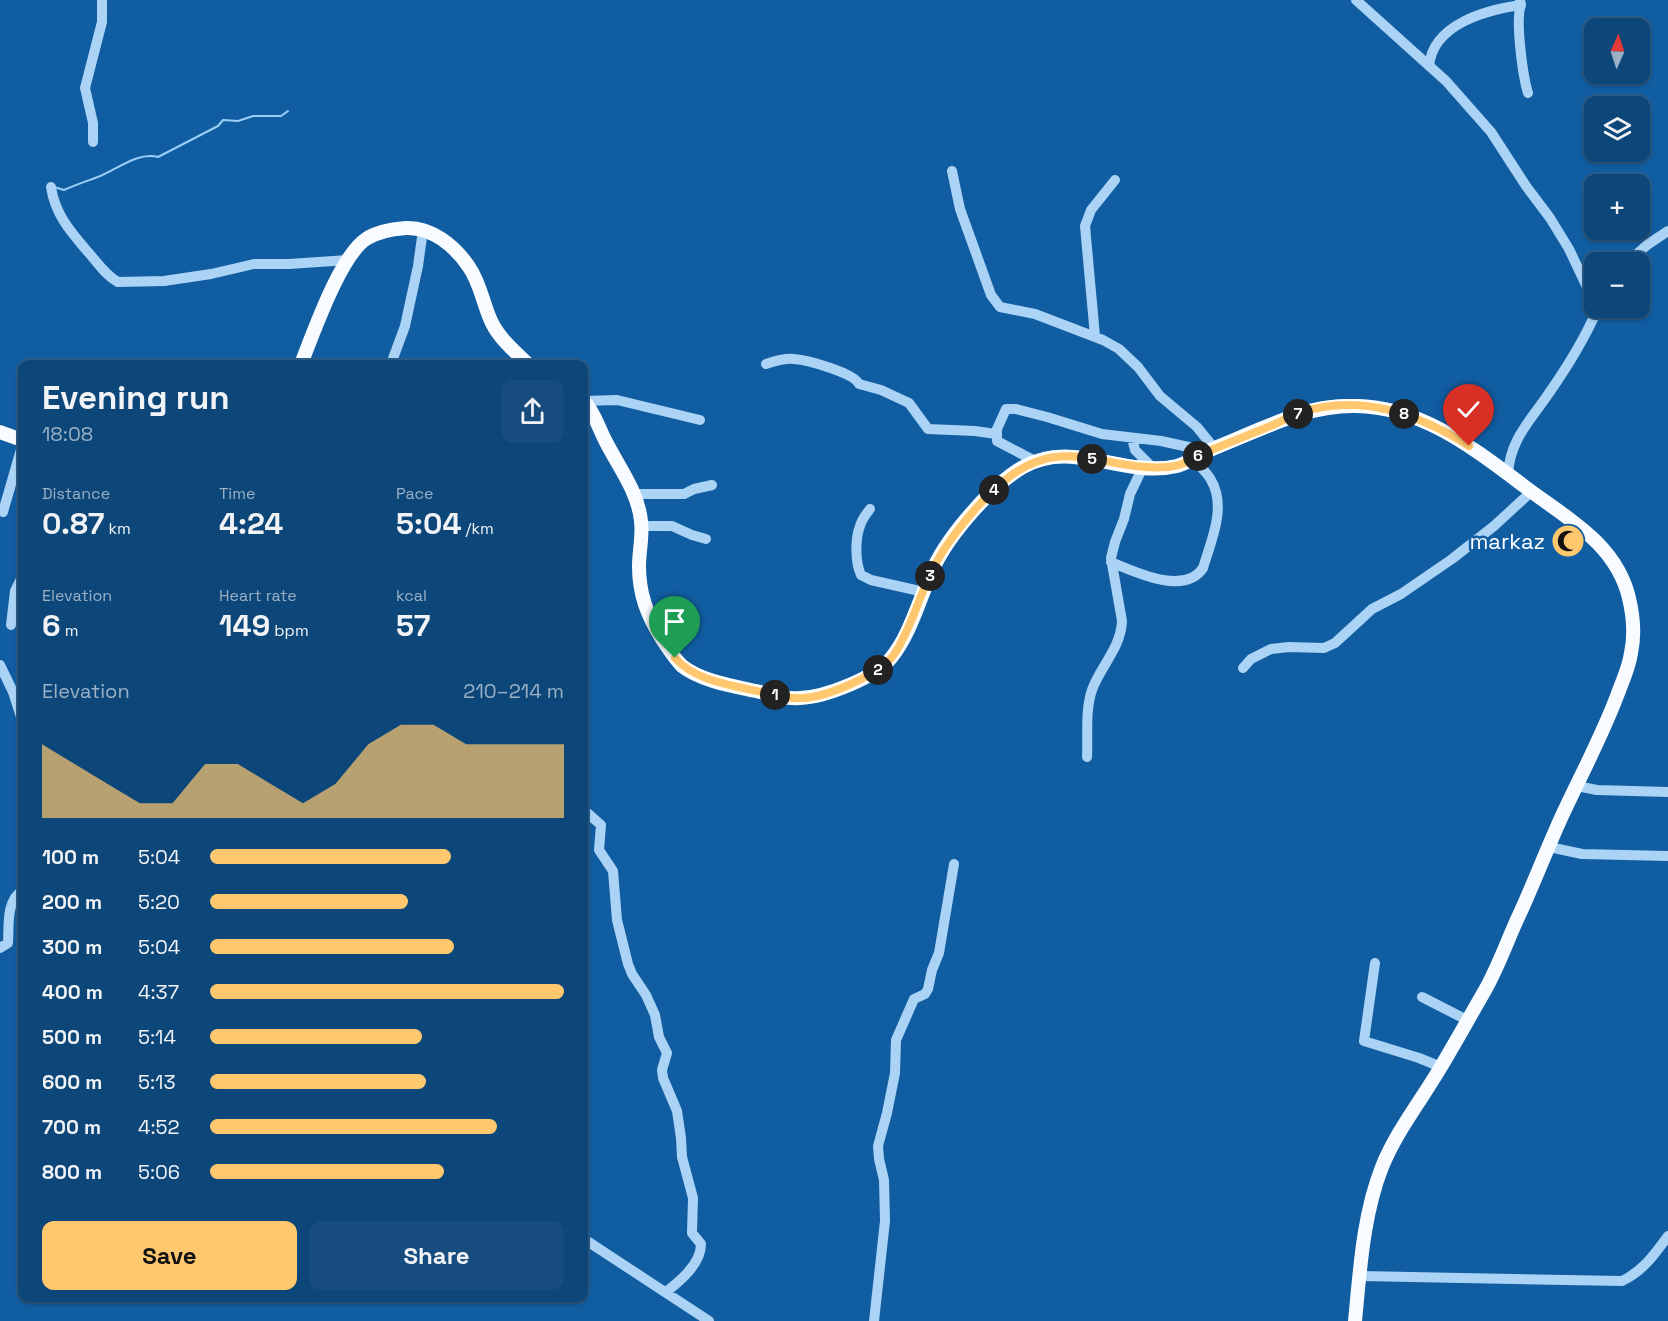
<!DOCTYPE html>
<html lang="en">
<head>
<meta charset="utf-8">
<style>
  :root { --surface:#0d4679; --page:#164d7e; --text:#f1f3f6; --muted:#9ab1c6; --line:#2d5e8a; --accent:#ffc86e }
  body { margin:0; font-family:"Space Grotesk",sans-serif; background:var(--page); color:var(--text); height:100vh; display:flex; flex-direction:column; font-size:22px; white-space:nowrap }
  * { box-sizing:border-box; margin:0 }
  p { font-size:20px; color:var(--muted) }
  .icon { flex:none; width:33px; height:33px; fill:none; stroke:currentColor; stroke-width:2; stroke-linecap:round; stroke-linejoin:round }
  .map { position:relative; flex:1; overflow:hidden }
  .side { position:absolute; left:18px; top:360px; width:570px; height:942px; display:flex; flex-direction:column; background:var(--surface); border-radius:12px; box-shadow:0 2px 4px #0004,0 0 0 2px var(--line) }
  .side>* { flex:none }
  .needle { width:39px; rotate:3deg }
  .buttons { position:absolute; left:1584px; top:18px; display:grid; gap:12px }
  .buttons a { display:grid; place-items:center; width:66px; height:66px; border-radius:12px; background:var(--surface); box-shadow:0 2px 4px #0004,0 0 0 2px var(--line); font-size:30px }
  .pin { position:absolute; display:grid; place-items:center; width:51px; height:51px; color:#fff; margin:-62px -26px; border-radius:50% 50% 50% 0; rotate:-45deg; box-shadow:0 0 6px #0007 }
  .pin .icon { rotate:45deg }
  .km { position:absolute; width:30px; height:30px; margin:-15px; border-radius:50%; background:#222; color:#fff; font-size:16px; line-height:30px; text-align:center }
  .round { display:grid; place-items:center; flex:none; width:63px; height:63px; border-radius:12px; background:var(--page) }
  .headline { display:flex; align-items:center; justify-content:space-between; height:102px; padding:0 24px }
  h1 { font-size:33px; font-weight:700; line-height:45px }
  .figures { display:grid; grid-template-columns:repeat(3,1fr); gap:9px; height:102px; padding:6px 24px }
  .figures div { display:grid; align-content:center }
  .figures b { font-size:30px; font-weight:700 }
  .figures small { font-size:16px; font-weight:400 }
  .figures p { font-size:16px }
  .chart { height:168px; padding:12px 24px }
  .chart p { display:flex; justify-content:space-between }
  .chart svg { width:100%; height:108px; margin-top:6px; fill:var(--accent); opacity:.7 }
  .button { display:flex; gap:12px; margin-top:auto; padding:12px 24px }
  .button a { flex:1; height:69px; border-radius:12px; background:var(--accent); color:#111; font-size:24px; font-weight:700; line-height:69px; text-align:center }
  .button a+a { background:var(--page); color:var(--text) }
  ul { padding:0 24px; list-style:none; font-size:20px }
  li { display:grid; grid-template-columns:96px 72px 1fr; align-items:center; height:45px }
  li i { height:15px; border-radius:8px; background:var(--accent) }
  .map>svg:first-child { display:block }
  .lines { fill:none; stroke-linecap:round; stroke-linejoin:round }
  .stream { stroke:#9ccff8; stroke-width:2 }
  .minor { stroke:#aad3f5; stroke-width:10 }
  .major { stroke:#f8fbff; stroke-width:14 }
  .route-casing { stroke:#fff; stroke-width:12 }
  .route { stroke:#ffc86e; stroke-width:8 }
  .labels { text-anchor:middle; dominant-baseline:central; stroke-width:5; stroke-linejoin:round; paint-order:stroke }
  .poi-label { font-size:22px; fill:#fff; stroke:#115da1; text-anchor:end }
</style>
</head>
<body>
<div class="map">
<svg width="1668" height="1321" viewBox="0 0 1668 1321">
  <rect width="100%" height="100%" fill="#115da1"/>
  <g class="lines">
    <path class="stream" d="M54,187L64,190C75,185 84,182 95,178C114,172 137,151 158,157L218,126L223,120L238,121L253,116H281L288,111"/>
    <path class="minor" d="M1356,0L1446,81L1491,132L1526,186L1550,218L1569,249L1587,287L1596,313
      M1521,5C1515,20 1523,77 1528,93
      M1429,66C1433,24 1486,10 1521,5L1520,0
      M93,142V123L85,88L102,22V0
      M952,171L960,209L991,295L1000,307L1035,314L1103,340L1119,349L1138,367L1160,396L1197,427L1214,448
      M51,187C55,214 70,231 88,252C97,262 105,275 118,282L164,281L211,274L254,264H289L348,260
      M1628,262L1647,245L1668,231
      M1095,336L1085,226L1091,210L1115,180
      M391,364L405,326L418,266L423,230
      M766,364C775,361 785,358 794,359C808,360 854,373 859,384L881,390L909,403L928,429L975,431L996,434
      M584,401L617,400L700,420
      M1132,438L1135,450L1152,467
      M1035,461L997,441V429L1006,409H1016L1047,417L1102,434L1161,441L1207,451
      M1508,474C1510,439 1531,420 1549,393C1568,366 1585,338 1598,308
      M634,494H684L694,489L712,485
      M870,509C866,514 862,519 860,526C855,539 855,562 861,575L871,580L924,592
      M3,512L22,446
      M642,526H672L692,535L706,539
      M1111,562C1135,572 1185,596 1203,568C1211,541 1227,507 1211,480C1207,472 1199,466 1193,459
      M11,625L15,591L22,577
      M0,665L13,692L22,720
      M1243,668L1251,659L1271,649L1289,647L1324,648L1335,643L1372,609L1401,594L1452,559L1494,526L1531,492
      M1087,757C1088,736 1085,710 1092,690C1100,667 1121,648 1122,621L1111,558L1115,542L1124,519L1130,494L1143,467
      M1577,786L1597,790L1668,792
      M584,810L601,825L599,850L613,871L617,920L628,964L632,974L646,995L655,1015L659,1037L667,1053L662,1070L663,1078L677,1111L681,1138L682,1157L693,1198L692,1233L701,1244C701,1264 680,1281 666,1292
      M1549,847L1582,854L1668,856
      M0,948L8,943C9,927 6,900 22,891
      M1375,963L1364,1041L1419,1058L1441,1067
      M1422,997L1467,1020
      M584,1239L709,1321
      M1360,1276L1622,1281C1643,1271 1654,1255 1668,1236
      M874,1321L885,1221L884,1180L879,1159L878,1146L887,1113L895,1073L896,1040L914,999L925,994L928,989L932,970L939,953L954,864"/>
    <path class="major" d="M301,364C313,334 340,256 366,239C378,231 392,229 406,228C432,227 455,246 469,267C481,284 483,305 492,323C500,339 515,352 528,364
      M584,401C594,412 598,426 605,440C618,466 638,491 641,521C643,536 639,551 639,566C639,594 647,615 662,639C668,648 674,658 682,666C701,681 733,686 756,691C771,695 785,699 800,698C825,697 875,678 891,658C912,632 920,596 934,567C949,535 992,485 1023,467C1073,438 1124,479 1177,466C1191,462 1204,452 1217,447C1262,429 1306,405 1356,406C1422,407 1473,448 1524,486C1566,518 1616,543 1629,598C1633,615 1635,635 1631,653C1629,668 1622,682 1617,696C1601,738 1580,777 1561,818C1547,849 1535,880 1521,911C1508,938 1499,966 1484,992C1469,1018 1454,1045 1439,1070C1420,1102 1396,1132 1382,1167C1363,1215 1360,1270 1355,1321
      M0,432L22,440"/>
  </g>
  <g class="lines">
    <defs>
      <path id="route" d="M675,658C694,680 730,685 757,691C772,695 787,699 803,698C827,697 882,674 895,653C913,625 920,592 936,563C951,535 984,496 1009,477C1065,434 1107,472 1168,467C1185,466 1200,454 1216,448C1233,441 1251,434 1268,427C1278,423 1288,417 1299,413C1360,393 1417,413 1469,446"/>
    </defs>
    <use href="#route" class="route-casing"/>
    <use href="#route" class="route"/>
  </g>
  <defs>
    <symbol id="mosque-disc" viewBox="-11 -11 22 22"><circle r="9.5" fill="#ffc86e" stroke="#115da1"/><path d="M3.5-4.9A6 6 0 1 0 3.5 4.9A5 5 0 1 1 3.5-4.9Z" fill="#111"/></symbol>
  </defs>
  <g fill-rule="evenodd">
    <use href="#mosque-disc" x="1549" y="522" width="38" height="38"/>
  </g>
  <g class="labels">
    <g class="poi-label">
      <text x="1545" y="541">markaz</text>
    </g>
  </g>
</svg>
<div class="buttons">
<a><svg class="needle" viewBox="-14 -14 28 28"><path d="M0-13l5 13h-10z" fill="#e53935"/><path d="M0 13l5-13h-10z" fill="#9ab1c6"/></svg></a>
<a><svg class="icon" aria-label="layers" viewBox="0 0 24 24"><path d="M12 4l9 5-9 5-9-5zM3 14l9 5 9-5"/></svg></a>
<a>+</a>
<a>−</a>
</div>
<div class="pin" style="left:675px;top:658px;background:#1e9e55"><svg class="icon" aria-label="arrive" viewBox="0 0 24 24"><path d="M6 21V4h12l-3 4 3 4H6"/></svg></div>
<div class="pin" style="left:1469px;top:446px;background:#d93025"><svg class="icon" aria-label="check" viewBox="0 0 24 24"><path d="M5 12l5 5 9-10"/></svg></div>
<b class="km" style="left:775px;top:695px">1</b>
<b class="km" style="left:878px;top:670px">2</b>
<b class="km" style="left:930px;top:576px">3</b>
<b class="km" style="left:994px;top:490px">4</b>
<b class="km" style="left:1092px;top:459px">5</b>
<b class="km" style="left:1198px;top:456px">6</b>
<b class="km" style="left:1298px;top:414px">7</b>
<b class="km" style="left:1404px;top:414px">8</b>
<section class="side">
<div class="headline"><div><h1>Evening run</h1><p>18:08</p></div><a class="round"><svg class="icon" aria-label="share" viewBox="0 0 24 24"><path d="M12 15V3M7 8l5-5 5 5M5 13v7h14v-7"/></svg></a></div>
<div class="figures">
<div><p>Distance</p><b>0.87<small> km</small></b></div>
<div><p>Time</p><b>4:24</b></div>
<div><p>Pace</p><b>5:04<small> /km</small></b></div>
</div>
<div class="figures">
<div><p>Elevation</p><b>6<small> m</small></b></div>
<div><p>Heart rate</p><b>149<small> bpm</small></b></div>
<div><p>kcal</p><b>57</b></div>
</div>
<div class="chart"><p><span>Elevation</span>210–214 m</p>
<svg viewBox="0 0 160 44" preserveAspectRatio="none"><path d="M0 44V14L10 22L20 30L30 38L40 38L50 22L60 22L70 30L80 38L90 30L100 14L110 6L120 6L130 14L140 14L150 14L160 14V44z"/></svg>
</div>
<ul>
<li><b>100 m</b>5:04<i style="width:68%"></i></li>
<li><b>200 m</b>5:20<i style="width:56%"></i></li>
<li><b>300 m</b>5:04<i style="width:69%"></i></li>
<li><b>400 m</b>4:37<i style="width:100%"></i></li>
<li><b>500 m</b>5:14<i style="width:60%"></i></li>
<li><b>600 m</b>5:13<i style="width:61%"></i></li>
<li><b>700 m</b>4:52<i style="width:81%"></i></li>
<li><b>800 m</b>5:06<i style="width:66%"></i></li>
</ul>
<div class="button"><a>Save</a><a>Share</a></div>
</section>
</div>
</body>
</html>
